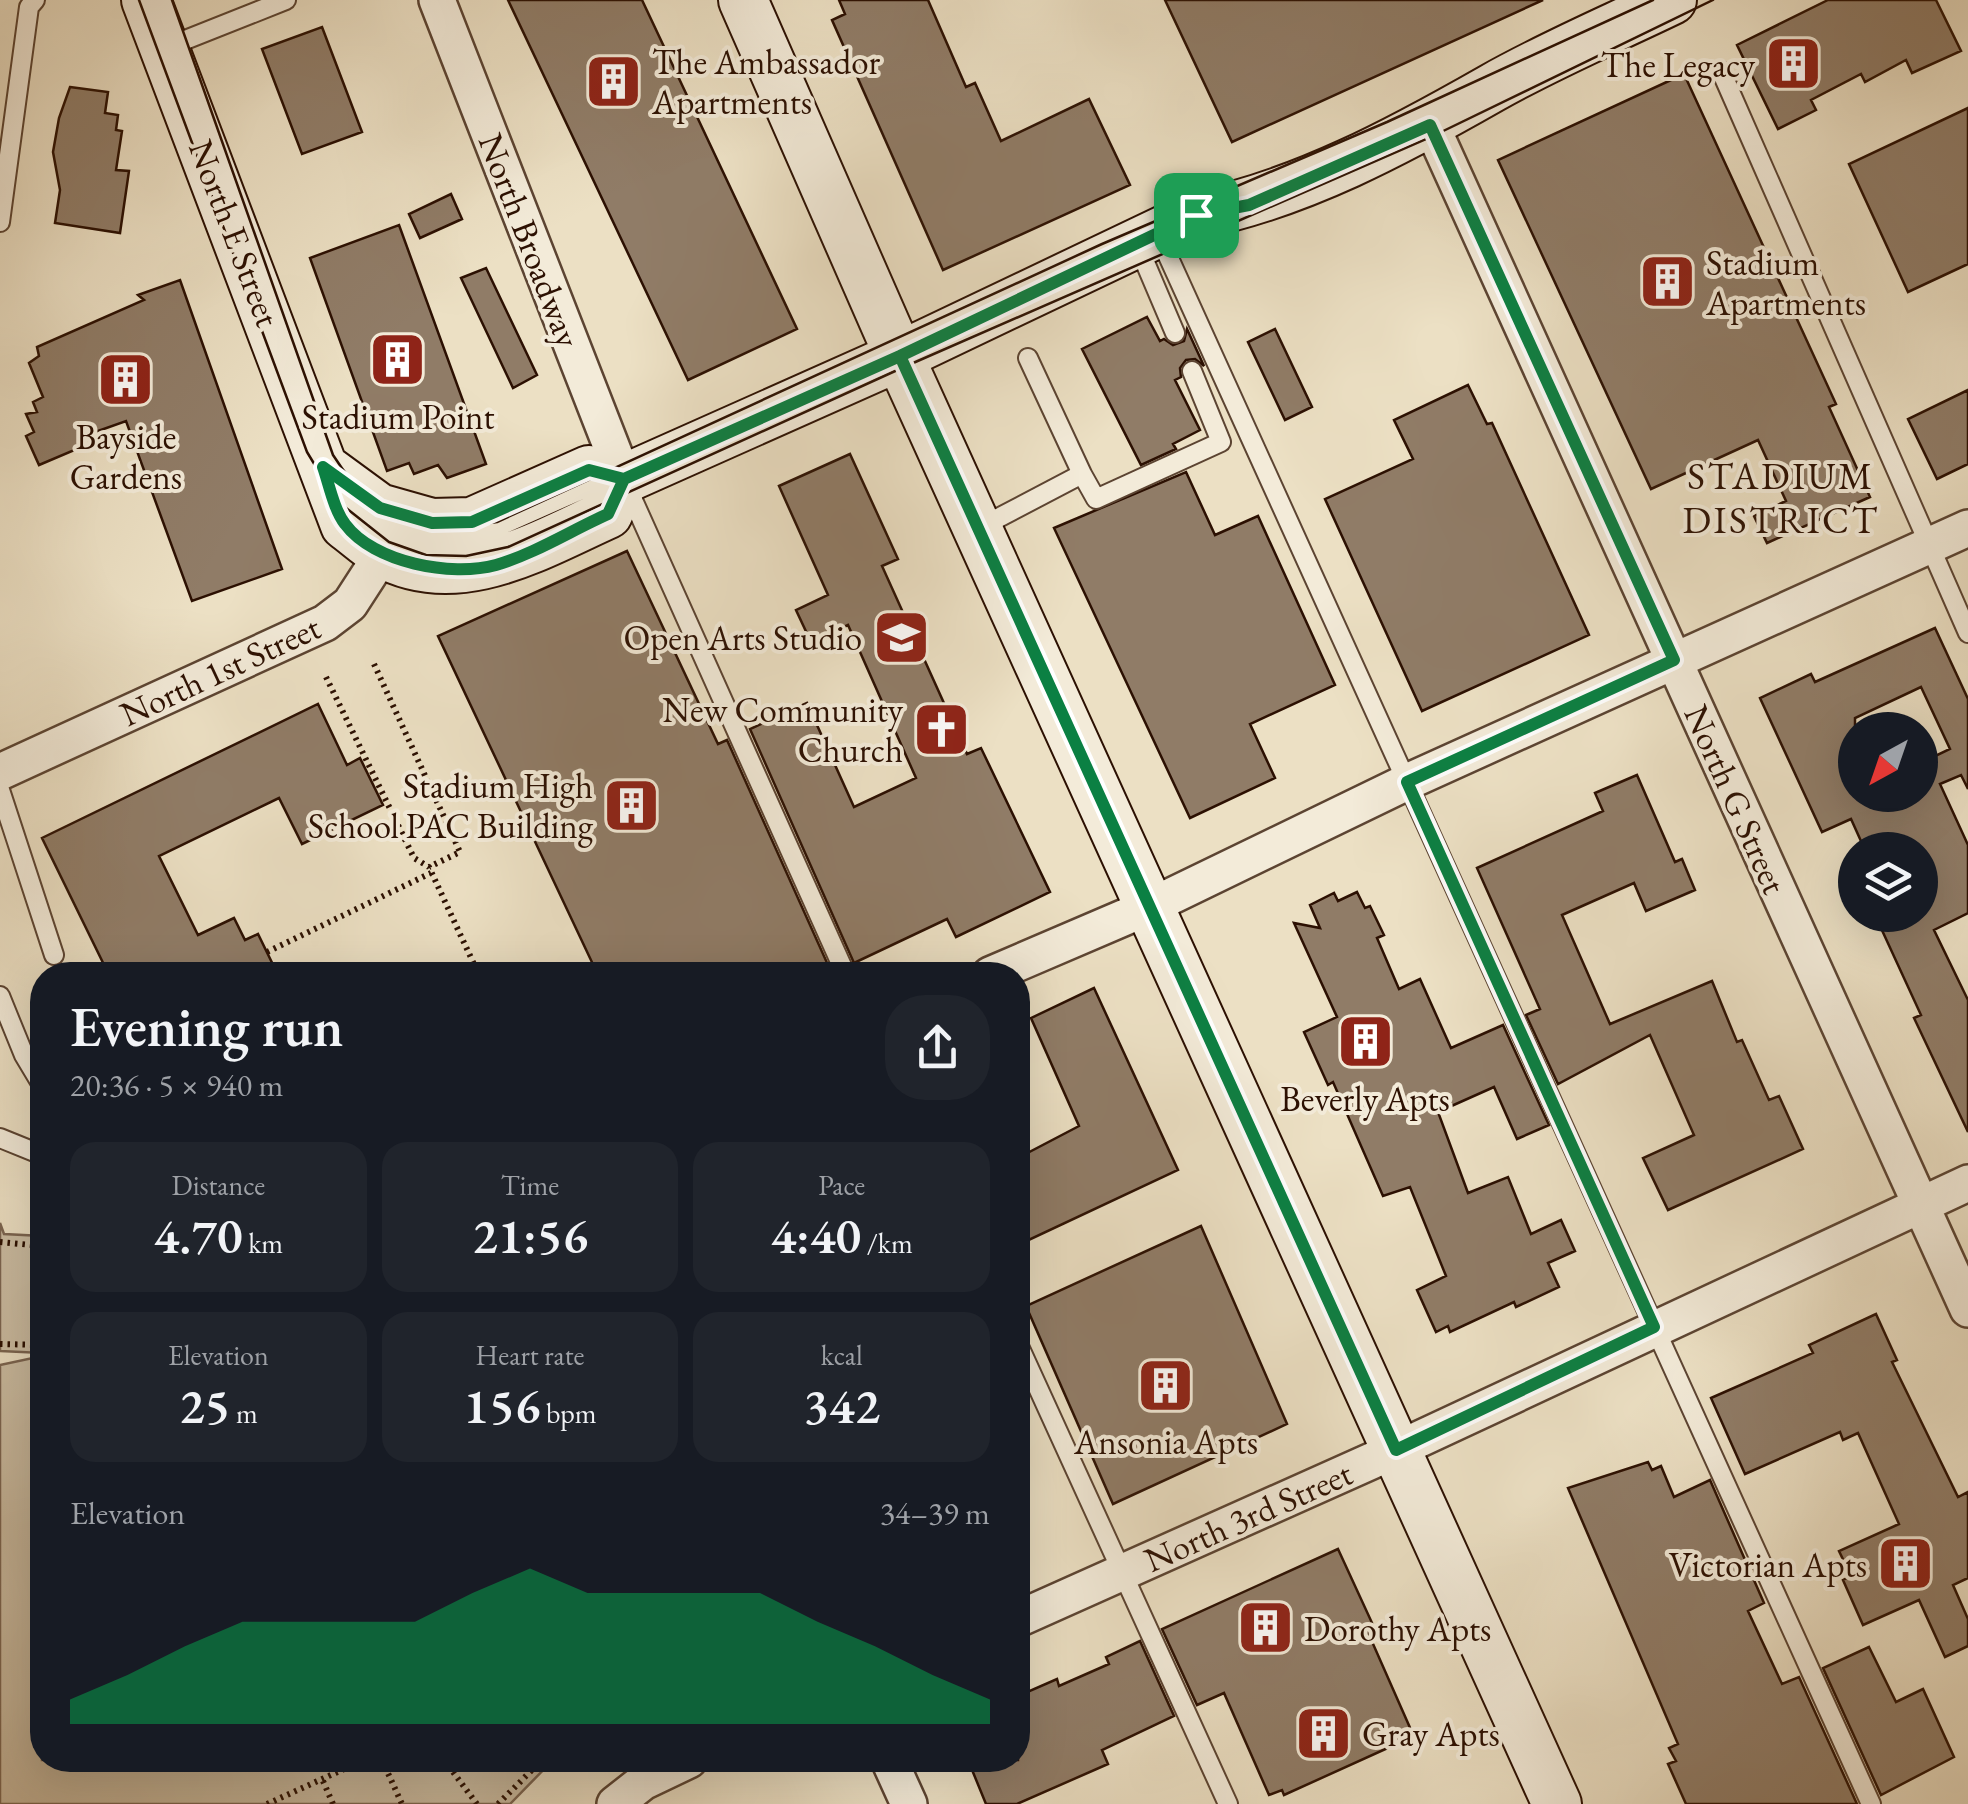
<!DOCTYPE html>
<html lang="en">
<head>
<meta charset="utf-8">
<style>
  :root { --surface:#171b24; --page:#20242c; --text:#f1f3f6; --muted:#9ea1a6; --accent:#0b8043 }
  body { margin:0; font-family:"EB Garamond",serif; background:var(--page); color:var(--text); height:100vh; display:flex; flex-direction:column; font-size:38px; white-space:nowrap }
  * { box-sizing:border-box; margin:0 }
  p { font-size:32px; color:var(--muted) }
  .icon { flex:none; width:55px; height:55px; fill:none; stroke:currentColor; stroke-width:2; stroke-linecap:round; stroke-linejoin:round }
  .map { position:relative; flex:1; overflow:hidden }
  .panel { position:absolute; left:30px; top:962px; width:1000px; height:810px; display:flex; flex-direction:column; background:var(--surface); border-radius:40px; box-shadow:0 10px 40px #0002 }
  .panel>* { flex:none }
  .needle { width:65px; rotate:220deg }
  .controls { position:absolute; left:1838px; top:712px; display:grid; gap:20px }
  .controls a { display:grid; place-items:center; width:100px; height:100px; border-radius:50%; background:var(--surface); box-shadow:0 10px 40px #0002; font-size:50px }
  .pin { position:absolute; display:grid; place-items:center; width:85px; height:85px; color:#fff; margin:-42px; border-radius:20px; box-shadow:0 5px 15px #0006 }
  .round { display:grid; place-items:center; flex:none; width:105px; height:105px; border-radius:40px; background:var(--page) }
  .overview { display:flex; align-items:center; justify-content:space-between; height:170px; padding:0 40px }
  h1 { font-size:55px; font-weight:600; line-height:75px }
  .metrics { display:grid; grid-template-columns:repeat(3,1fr); gap:15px; height:170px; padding:10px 40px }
  .metrics div { display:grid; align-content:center; border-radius:25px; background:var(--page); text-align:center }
  .metrics b { font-size:50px; font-weight:600 }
  .metrics small { font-size:28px; font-weight:400 }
  .metrics p { font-size:28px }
  .chart { height:280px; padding:20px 40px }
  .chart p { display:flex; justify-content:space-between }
  .chart svg { width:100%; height:180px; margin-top:10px; fill:var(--accent); opacity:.7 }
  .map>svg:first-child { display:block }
  .green { fill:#cbbda3; stroke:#7c6652; stroke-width:2.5 }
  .building { fill:#907c67; stroke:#2c1002; stroke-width:2.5; fill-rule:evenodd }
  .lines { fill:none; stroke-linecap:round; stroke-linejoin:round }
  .lane-casing { stroke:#5c4432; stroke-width:22 }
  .street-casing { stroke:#5c4432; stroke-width:40 }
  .secondary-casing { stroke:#2c1002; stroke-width:52 }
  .path { stroke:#2c1002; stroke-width:6; stroke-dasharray:2.5 5; stroke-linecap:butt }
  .lane { stroke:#f3ebd9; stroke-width:18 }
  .street { stroke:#f3ebd9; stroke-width:35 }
  .secondary { stroke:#f3ebd9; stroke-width:48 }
  .tram { stroke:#2c1002; stroke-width:2.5 }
  .route-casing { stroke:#fff; stroke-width:20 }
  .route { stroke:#0b8043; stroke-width:12 }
  .labels { text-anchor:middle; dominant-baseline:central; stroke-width:8; stroke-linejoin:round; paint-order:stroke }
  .poi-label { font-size:35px; fill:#2c1002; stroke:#f3ebd9; text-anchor:end }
  .street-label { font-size:35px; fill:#2c1002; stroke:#f3ebd9 }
  .neighbourhood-label { font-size:38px; letter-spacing:2.5px; fill:#2c1002; stroke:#f3ebd9 }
</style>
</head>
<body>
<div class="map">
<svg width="1968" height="1804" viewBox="0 0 1968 1804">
  <rect width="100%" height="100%" fill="#ece0c4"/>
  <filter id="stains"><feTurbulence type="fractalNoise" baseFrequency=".002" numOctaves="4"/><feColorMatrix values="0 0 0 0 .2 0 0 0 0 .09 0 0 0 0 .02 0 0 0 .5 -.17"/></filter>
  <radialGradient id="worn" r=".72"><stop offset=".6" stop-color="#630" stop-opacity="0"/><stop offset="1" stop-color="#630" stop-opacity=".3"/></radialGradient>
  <path class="green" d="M0,1223L4,1234L42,1236V1353L0,1351Z
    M42,1356V1760H553L510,1804H0V1365Z"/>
  <path class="building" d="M508,0H642L797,329L688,380Z
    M839,0H928L966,87L975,83L1001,141L1089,99L1130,185L943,270L832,20L845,14Z
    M1165,0H1543L1232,142Z
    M1828,0H1936L1961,51L1912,73L1906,60L1865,82L1861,74L1811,100L1816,110L1778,129L1737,45Z
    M322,27L362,132L302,154L262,49Z
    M1684,74L1836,404L1829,407L1870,497L1767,543L1754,516L1786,501L1758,440L1651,489L1498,160Z
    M70,87L108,92L105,113L118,115L116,130L122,131L116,170L129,171L120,233L55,223L60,190L53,152L59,118Z
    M1968,108V264L1908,292L1849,164Z
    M451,194L462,219L420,238L409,214Z
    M399,225L486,464L447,478L438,465L414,474L409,463L387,471L310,258Z
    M486,268L537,375L513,388L461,278Z
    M180,280L282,569L192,601L126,421L84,436V446L39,465L26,436L34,432L26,414L37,412L33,402L43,397L29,363L39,356L37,347L144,300L138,295Z
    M1147,317L1160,341L1164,339L1173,345L1184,341L1187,329L1204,366L1195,359L1186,360L1180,368L1181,377L1175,380L1200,430L1173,444L1176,449L1141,465L1082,349Z
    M1275,329L1312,407L1285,420L1248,342Z
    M1468,385L1487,424L1492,423L1589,635L1422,711L1325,499L1413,459L1394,420Z
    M1968,390V464L1937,479L1908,419Z
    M850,454L898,559L882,566L967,754L981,748L1050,892L956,937L947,919L854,963L750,729L807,703L854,807L916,778L848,625L811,642L796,610L828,595L779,486Z
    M1186,472L1215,535L1258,516L1335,685L1250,724L1275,778L1190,818L1054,528Z
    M627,551L718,744L727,740L832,974L598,975L438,636Z
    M1935,628L1968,699V789L1961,775L1940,784L1968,845V913L1934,930L1968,1000V1132L1914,1018L1921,1015L1875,915H1920V850H1865L1851,819L1822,832L1760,698L1811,674L1815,682ZM1921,687L1950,749L1929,759L1920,739V795H1855V718Z
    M318,704L347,765L360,758L383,805L302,844L279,798L159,856L198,935L234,918L245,940L258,934L278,975H109L42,838Z
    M1637,775L1675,862L1682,859L1695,890L1646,911L1634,883L1562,915L1610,1024L1712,981L1737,1042L1742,1040L1769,1100L1779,1096L1803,1149L1668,1210L1643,1158L1694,1135L1650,1035L1558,1084L1526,1015L1540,1009L1477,868L1603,811L1595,793Z
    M1357,892L1365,908L1370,906L1384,935L1377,938L1399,989L1420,979L1451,1048L1503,1025L1549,1125L1517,1139L1494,1087L1438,1112L1468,1193L1508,1177L1531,1234L1561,1220L1575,1251L1548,1263L1559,1287L1516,1307L1514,1302L1450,1332L1448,1326L1436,1332L1417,1290L1446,1276L1410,1187L1383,1196L1333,1082L1328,1085L1304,1032L1337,1017L1294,923L1320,928L1310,905L1334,893L1338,901Z
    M1094,988L1178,1170L1018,1245V1158L1079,1126L1031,1018Z
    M1201,1226L1287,1424L1113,1504L1026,1306Z
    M1876,1314L1897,1360L1892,1362L1958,1497L1968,1492V1578L1953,1585L1968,1619V1646L1945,1657L1919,1600L1863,1625L1843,1580L1851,1576L1839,1551L1899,1524L1858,1433L1843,1440L1840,1432L1745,1474L1711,1398L1813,1353L1809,1345Z
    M1648,1462L1652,1470L1661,1466L1674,1497L1710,1480L1764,1603L1748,1611L1782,1684L1799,1677L1857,1804H1686L1668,1764L1676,1761L1669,1748L1678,1744L1568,1488Z
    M1338,1549L1373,1625L1366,1628L1411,1730L1399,1736L1401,1742L1284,1795L1282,1790L1269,1795L1224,1693L1197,1705L1162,1629Z
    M1140,1641L1174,1716L1102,1750L1108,1764L1017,1804H986L968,1760H1018V1696L1057,1679L1059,1686L1109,1664L1106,1657Z
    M1869,1647L1896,1702L1923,1689L1954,1757L1881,1795L1823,1668Z"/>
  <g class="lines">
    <defs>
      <path id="lane" d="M165,48L286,0
        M1721,71L1968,633
        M0,222L29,7L35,0
        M1158,234L1871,1804
        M1138,246L1175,333
        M1082,474L1096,499L1221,442L1192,371
        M628,489L846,975
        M979,528L1082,474L1028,358
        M0,790L54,955
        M0,996L24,1055L42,1085
        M0,1138L42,1155
        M1018,1344L1228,1804"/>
      <path id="street" d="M437,0L624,479
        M1431,125L1968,1309
        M0,772L325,623L350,604L383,553
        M990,975L1151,906L1407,782L1968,528
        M1018,1619L1396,1450L1968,1183
        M889,1760L909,1804
        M615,1804L643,1782L689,1760"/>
      <path id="secondary" d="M146,0L345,525C357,534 369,545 382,553C458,595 539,545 608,514L624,479
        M743,0L904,367L1557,1804
        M323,467L379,508L432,523L472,522L589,470L624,479L900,356L1196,215C1301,194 1399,141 1492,88C1550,55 1612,29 1672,0"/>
    </defs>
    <use href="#lane" class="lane-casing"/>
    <use href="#street" class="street-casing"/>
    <use href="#secondary" class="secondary-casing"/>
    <path class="path" d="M374,664L460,852L429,867
      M326,677L414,858L429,867L479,975
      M267,952L431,873
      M0,1242L42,1246
      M0,1344L42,1345
      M382,1760L402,1804
      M444,1760L477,1804
      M525,1760L535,1768
      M323,1781L333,1804
      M267,1804L364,1760
      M498,1804L542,1760"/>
    <use href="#lane" class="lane"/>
    <use href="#street" class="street"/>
    <use href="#secondary" class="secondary"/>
    <path class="tram" d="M139,0L307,452L336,500L389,542L426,555L466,556L508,547L904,367L1435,135L1713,0
      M172,0L333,455C381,529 412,534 497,522L1102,244L1387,122L1653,0"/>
  </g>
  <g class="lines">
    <defs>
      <path id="route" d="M1196,215L900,356L624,479L608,514C572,530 534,554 496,565C451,577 374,563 345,524C334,510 329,484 323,467L380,508L432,523L472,522L589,470L624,479L900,356L1396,1450L1654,1327L1407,782L1674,660L1430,125L1249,205L1196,215"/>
    </defs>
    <use href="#route" class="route-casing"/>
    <use href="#route" class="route"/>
  </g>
  <defs>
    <symbol id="building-square" viewBox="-11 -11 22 22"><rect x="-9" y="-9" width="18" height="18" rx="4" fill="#8f2418" stroke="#f3ebd9"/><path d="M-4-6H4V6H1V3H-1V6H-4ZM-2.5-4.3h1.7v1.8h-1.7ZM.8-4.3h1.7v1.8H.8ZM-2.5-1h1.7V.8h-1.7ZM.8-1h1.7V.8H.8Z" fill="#fff"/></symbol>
    <symbol id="school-square" viewBox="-11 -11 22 22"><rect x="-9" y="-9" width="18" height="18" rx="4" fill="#8f2418" stroke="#f3ebd9"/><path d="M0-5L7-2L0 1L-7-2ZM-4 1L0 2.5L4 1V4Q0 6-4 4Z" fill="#fff"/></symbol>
    <symbol id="church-square" viewBox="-11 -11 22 22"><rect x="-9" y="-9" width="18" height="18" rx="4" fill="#8f2418" stroke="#f3ebd9"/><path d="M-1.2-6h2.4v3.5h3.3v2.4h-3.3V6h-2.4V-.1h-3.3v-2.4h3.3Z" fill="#fff"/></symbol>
  </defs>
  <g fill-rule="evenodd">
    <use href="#building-square" x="1762" y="32" width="63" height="63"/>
    <use href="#building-square" x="582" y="50" width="63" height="63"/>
    <use href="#building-square" x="1636" y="250" width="63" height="63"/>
    <use href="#building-square" x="366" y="328" width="63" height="63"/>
    <use href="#building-square" x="94" y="348" width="63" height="63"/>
    <use href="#school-square" x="870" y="606" width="63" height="63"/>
    <use href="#church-square" x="910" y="698" width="63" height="63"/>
    <use href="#building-square" x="600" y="774" width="63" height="63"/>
    <use href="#building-square" x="1334" y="1010" width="63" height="63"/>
    <use href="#building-square" x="1134" y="1354" width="63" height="63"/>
    <use href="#building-square" x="1874" y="1532" width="63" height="63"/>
    <use href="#building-square" x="1234" y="1596" width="63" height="63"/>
    <use href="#building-square" x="1292" y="1702" width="63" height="63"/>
  </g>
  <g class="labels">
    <g class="poi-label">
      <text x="652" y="61" text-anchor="start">The Ambassador<tspan x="652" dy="40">Apartments</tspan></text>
      <text x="1755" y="64">The Legacy</text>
      <text x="1706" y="262" text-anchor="start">Stadium<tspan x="1706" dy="40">Apartments</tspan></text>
      <text x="398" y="416" text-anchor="middle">Stadium Point</text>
      <text x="126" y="436" text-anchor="middle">Bayside<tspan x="126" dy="40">Gardens</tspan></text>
      <text x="862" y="637">Open Arts Studio</text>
      <text x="903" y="709">New Community<tspan x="903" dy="40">Church</tspan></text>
      <text x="593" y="785">Stadium High<tspan x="593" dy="40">School PAC Building</tspan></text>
      <text x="1365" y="1098" text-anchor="middle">Beverly Apts</text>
      <text x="1166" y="1441" text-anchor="middle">Ansonia Apts</text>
      <text x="1867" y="1564">Victorian Apts</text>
      <text x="1304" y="1628" text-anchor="start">Dorothy Apts</text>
      <text x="1362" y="1733" text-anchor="start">Gray Apts</text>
    </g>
    <g class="street-label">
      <text transform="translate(235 233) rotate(69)">North E Street</text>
      <text transform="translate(530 240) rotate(69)">North Broadway</text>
      <text transform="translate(220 670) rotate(-25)">North 1st Street</text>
      <text transform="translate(1736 799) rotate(66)">North G Street</text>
      <text transform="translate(1248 1516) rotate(-24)">North 3rd Street</text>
    </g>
    <g class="neighbourhood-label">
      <text x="1781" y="475">STADIUM<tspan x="1781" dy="44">DISTRICT</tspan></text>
    </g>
  </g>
  <rect width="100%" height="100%" filter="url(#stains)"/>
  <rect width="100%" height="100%" fill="url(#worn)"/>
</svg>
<div class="controls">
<a><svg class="needle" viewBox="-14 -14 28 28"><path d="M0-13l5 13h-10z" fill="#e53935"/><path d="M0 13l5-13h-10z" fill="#9ea1a6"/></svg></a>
<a><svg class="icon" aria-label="layers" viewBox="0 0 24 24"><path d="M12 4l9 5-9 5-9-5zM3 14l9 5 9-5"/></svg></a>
</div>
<div class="pin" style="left:1196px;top:215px;background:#1e9e55"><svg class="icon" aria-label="arrive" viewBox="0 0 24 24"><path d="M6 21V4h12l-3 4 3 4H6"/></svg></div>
<section class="panel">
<div class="overview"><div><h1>Evening run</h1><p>20:36 · 5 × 940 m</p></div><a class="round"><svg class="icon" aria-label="share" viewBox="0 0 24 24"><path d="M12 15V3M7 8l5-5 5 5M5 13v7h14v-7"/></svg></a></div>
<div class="metrics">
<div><p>Distance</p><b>4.70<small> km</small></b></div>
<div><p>Time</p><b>21:56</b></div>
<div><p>Pace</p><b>4:40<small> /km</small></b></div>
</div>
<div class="metrics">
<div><p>Elevation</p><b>25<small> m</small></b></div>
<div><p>Heart rate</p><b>156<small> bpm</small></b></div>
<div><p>kcal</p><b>342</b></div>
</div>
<div class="chart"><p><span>Elevation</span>34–39 m</p>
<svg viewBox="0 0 160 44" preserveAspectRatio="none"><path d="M0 44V38L10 32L20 25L30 19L40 19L50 19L60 19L70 12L80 6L90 12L100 12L110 12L120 12L130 19L140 25L150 32L160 38V44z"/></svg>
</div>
</section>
</div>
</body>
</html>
